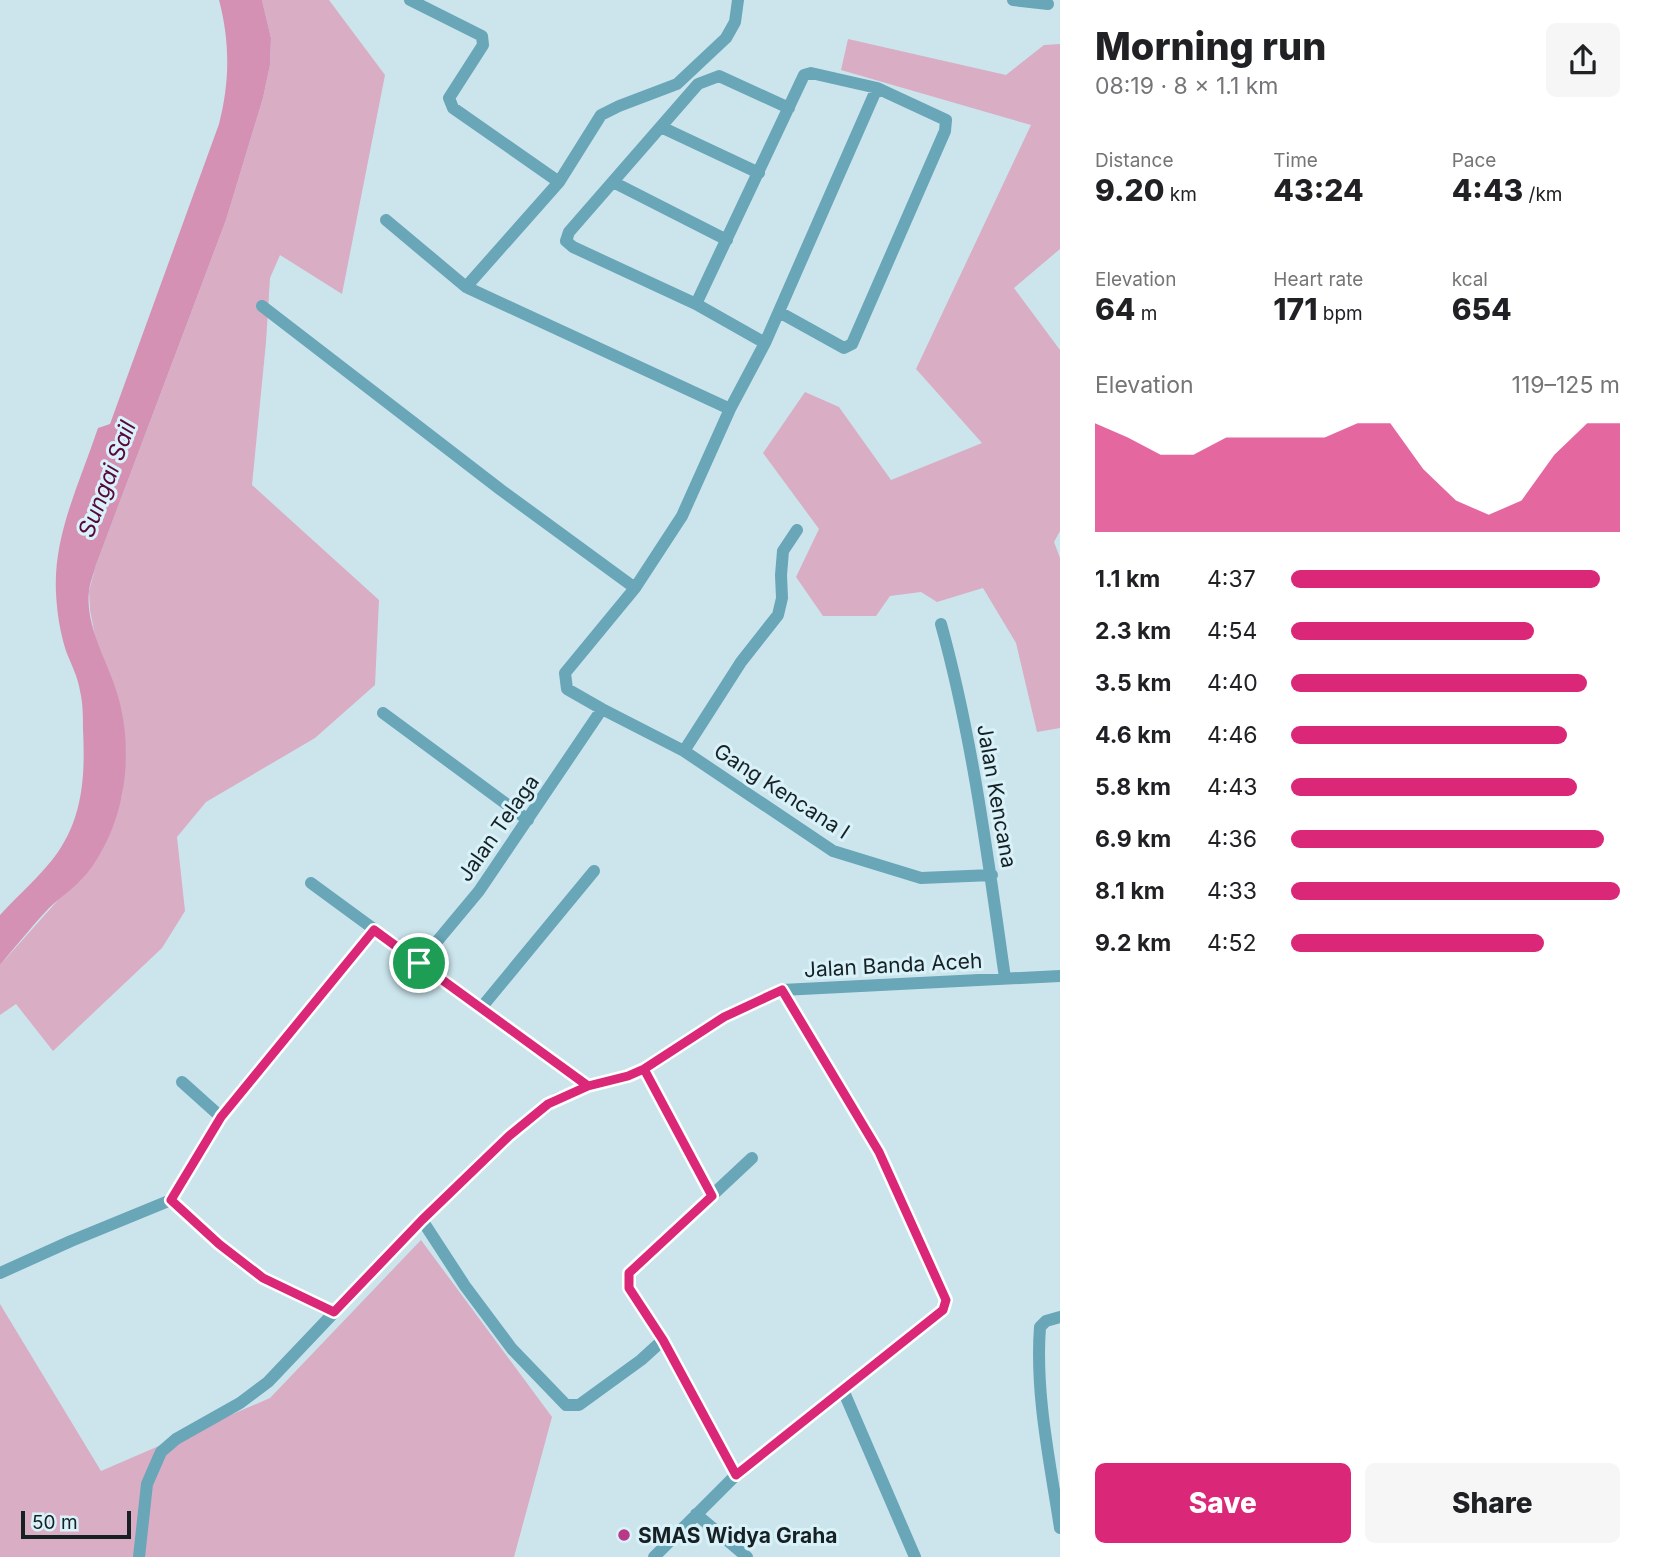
<!DOCTYPE html>
<html lang="en">
<head>
<meta charset="utf-8">
<style>
  :root { --surface:#fff; --page:#f6f6f6; --text:#202124; --muted:#757577; --accent:#db2777 }
  body { margin:0; font-family:Inter,sans-serif; background:var(--page); color:var(--text); height:100vh; display:flex; flex-direction:column; font-size:26px; white-space:nowrap }
  * { box-sizing:border-box; margin:0 }
  p { font-size:23px; color:var(--muted) }
  .icon { flex:none; width:38px; height:38px; fill:none; stroke:currentColor; stroke-width:2; stroke-linecap:round; stroke-linejoin:round }
  .map { position:relative; flex:1; overflow:hidden }
  .sheet { display:flex; flex-direction:column; background:var(--surface); width:595px }
  .sheet>* { flex:none }
  .scale { position:absolute; left:21px; bottom:18px; width:110px; box-sizing:border-box; padding-left:7px; border:4px solid #172124; border-top:0; font-size:19px; line-height:24px; white-space:nowrap; color:#172124; -webkit-text-stroke:5px #d9f2fa; paint-order:stroke }
  .pin { position:absolute; display:grid; place-items:center; width:60px; height:60px; color:#fff; margin:-30px; border:4px solid #fff; border-radius:50%; box-shadow:0 2px 7px #0007 }
  .round { display:grid; place-items:center; flex:none; width:74px; height:74px; border-radius:10px; background:var(--page) }
  .head { display:flex; align-items:center; justify-content:space-between; height:119px; padding:0 35px }
  h1 { font-size:38px; font-weight:800; line-height:52px }
  .metrics { display:grid; grid-template-columns:repeat(3,1fr); gap:10px; height:119px; padding:7px 35px }
  .metrics div { display:grid; align-content:center }
  .metrics b { font-size:30px; font-weight:800 }
  .metrics small { font-size:19px; font-weight:400 }
  .metrics p { font-size:19px }
  .chart { height:196px; padding:14px 35px }
  .chart p { display:flex; justify-content:space-between }
  .chart svg { width:100%; height:126px; margin-top:7px; fill:var(--accent); opacity:.7 }
  .cta { display:flex; gap:14px; margin-top:auto; padding:14px 35px }
  .cta a { flex:1; height:80px; border-radius:10px; background:var(--accent); color:#fff; font-size:28px; font-weight:800; line-height:80px; text-align:center }
  .cta a+a { background:var(--page); color:var(--text) }
  ul { padding:0 35px; list-style:none; font-size:23px }
  li { display:grid; grid-template-columns:112px 84px 1fr; align-items:center; height:52px }
  li i { height:18px; border-radius:9px; background:var(--accent) }
  main { display:flex; flex:1; min-height:0 }
  .map>svg:first-child { display:block }
  .green { fill:#d9adc3 }
  .water { fill:#d491b4 }
  .lines { fill:none; stroke-linecap:round; stroke-linejoin:round }
  .path { stroke:#92a7ad; stroke-width:2.5; stroke-dasharray:5 5; stroke-linecap:butt }
  .street { stroke:#69a6b8; stroke-width:12 }
  .route-casing { stroke:#fff; stroke-width:14 }
  .route { stroke:#db2777; stroke-width:9 }
  .poi-dot { fill:#b83986; stroke:#d9f2fa; stroke-width:2.5 }
  .labels { text-anchor:middle; dominant-baseline:central; stroke-width:6; stroke-linejoin:round; paint-order:stroke }
  .street-label { font-size:21px; fill:#172124; stroke:#d9f2fa }
  .poi-label { font-size:21px; font-weight:bold; fill:#172124; stroke:#d9f2fa; text-anchor:start }
  .water-label { font-size:23px; font-style:italic; fill:#58063b; stroke:#d9f2fa }
</style>
</head>
<body>
<main>
<div class="map">
<svg width="1060" height="1557" viewBox="0 0 1060 1557">
  <rect width="100%" height="100%" fill="#cce5ed"/>
  <path class="green" d="M262,0H329L385,75L342,294L280,255L270,278L266,342L252,485L379,600L375,685L315,738L206,802L177,837L185,911L162,948L53,1051L16,1004L0,1015V965L101,852L110,833L122,795L126,754L122,714L117,695L95,636L90,610L89,591L96,565L226,220L263,98L270,65L271,38Z
    M848,39L1006,75L1044,45L1060,44V249L1014,288L1060,350V531L1054,542L1060,558V728L1037,732L1016,643L983,588L937,602L921,592L890,596L876,616H823L796,577L819,529L763,453L805,392L839,407L891,480L982,443L916,369L1031,125L841,70Z
    M421,1240L552,1417L514,1557H0V1304L101,1471L270,1398Z"/>
  <path class="water" d="M219,0H262L271,38L270,65L263,98L226,220L96,565C94,573 90,582 89,591C85,626 107,660 117,693C135,751 126,823 88,872C77,886 62,896 49,908C32,926 16,946 0,965V915C19,894 42,875 58,852C84,814 85,772 83,729C83,716 83,704 80,691C78,677 71,664 66,651C60,632 57,613 56,593C53,535 80,482 98,428L110,424L219,124C230,81 230,42 219,0Z"/>
  <g class="lines">
    <path class="path" d="M651,1082L706,1183
      M230,1106L365,941"/>
    <path class="street" d="M410,0L482,36L483,45L449,98L453,108L559,182
      M1013,0L1048,4
      M877,88L765,343L730,409L682,516L635,588L565,673L567,689L602,709L684,751L833,851L921,878L992,875
      M661,127L759,173
      M613,182L727,240
      M386,220L466,287L730,409
      M466,287L559,182L601,115L619,106L677,84L726,38L735,22L738,0
      M696,304L804,75L811,73L877,88L946,120L945,131L852,344L844,348L779,312
      M262,306L501,490L635,588
      M765,343L696,304L573,247L566,241L569,232L698,84L719,76L789,108
      M941,624C973,740 988,859 1005,978
      M383,713L528,820
      M684,751L741,662L778,615L782,598L781,575L783,551L797,530
      M311,883L588,1086
      M419,963L479,891L602,709
      M481,1008L594,871
      M171,1200L219,1244L263,1278L334,1313
      M422,1220L465,1286L512,1349L566,1405H579L641,1360L663,1340
      M0,1273L71,1241L171,1200L221,1117L182,1082
      M1060,1317L1046,1321L1040,1327C1035,1394 1050,1462 1060,1528
      M843,1390L915,1557
      M736,1475L663,1340L629,1288V1273L752,1158
      M696,1514L747,1557
      M139,1557L147,1484L161,1452L176,1439L240,1403L268,1382L422,1220L509,1136L556,1099L588,1086L628,1076L644,1069L724,1017L782,990L1060,976
      M654,1557L736,1475L943,1310L946,1300L879,1152L782,990"/>
  </g>
  <g class="lines">
    <defs>
      <path id="route" d="M419,963L588,1086L628,1076L644,1069L712,1196L629,1273V1288L663,1340L736,1475L943,1310L946,1300L879,1152L782,990L724,1017L644,1069L628,1076L588,1086L548,1104L509,1136L422,1220L334,1312L263,1278L219,1244L171,1200L221,1117L374,930L419,963"/>
    </defs>
    <use href="#route" class="route-casing"/>
    <use href="#route" class="route"/>
  </g>
  <circle class="poi-dot" cx="624" cy="1535" r="7"/>
  <g class="labels">
    <g class="street-label">
      <text transform="translate(782 791) rotate(33)">Gang Kencana I</text>
      <text transform="translate(997 796) rotate(80)">Jalan Kencana</text>
      <text transform="translate(498 828) rotate(-55)">Jalan Telaga</text>
      <text transform="translate(893 965) rotate(-3)">Jalan Banda Aceh</text>
    </g>
    <g class="poi-label">
      <text x="638" y="1535">SMAS Widya Graha</text>
    </g>
    <g class="water-label">
      <text transform="translate(107 479) rotate(-69)">Sungai Sail</text>
    </g>
  </g>
</svg>
<div class="scale">50 m</div>
<div class="pin" style="left:419px;top:963px;background:#1e9e55"><svg class="icon" aria-label="arrive" viewBox="0 0 24 24"><path d="M6 21V4h12l-3 4 3 4H6"/></svg></div>
</div>
<section class="sheet">
<div class="head"><div><h1>Morning run</h1><p>08:19 · 8 × 1.1 km</p></div><a class="round"><svg class="icon" aria-label="share" viewBox="0 0 24 24"><path d="M12 15V3M7 8l5-5 5 5M5 13v7h14v-7"/></svg></a></div>
<div class="metrics">
<div><p>Distance</p><b>9.20<small> km</small></b></div>
<div><p>Time</p><b>43:24</b></div>
<div><p>Pace</p><b>4:43<small> /km</small></b></div>
</div>
<div class="metrics">
<div><p>Elevation</p><b>64<small> m</small></b></div>
<div><p>Heart rate</p><b>171<small> bpm</small></b></div>
<div><p>kcal</p><b>654</b></div>
</div>
<div class="chart"><p><span>Elevation</span>119–125 m</p>
<svg viewBox="0 0 160 44" preserveAspectRatio="none"><path d="M0 44V6L10 11L20 17L30 17L40 11L50 11L60 11L70 11L80 6L90 6L100 22L110 33L120 38L130 33L140 17L150 6L160 6V44z"/></svg>
</div>
<ul>
<li><b>1.1 km</b>4:37<i style="width:94%"></i></li>
<li><b>2.3 km</b>4:54<i style="width:74%"></i></li>
<li><b>3.5 km</b>4:40<i style="width:90%"></i></li>
<li><b>4.6 km</b>4:46<i style="width:84%"></i></li>
<li><b>5.8 km</b>4:43<i style="width:87%"></i></li>
<li><b>6.9 km</b>4:36<i style="width:95%"></i></li>
<li><b>8.1 km</b>4:33<i style="width:100%"></i></li>
<li><b>9.2 km</b>4:52<i style="width:77%"></i></li>
</ul>
<div class="cta"><a>Save</a><a>Share</a></div>
</section>
</main>
</body>
</html>
